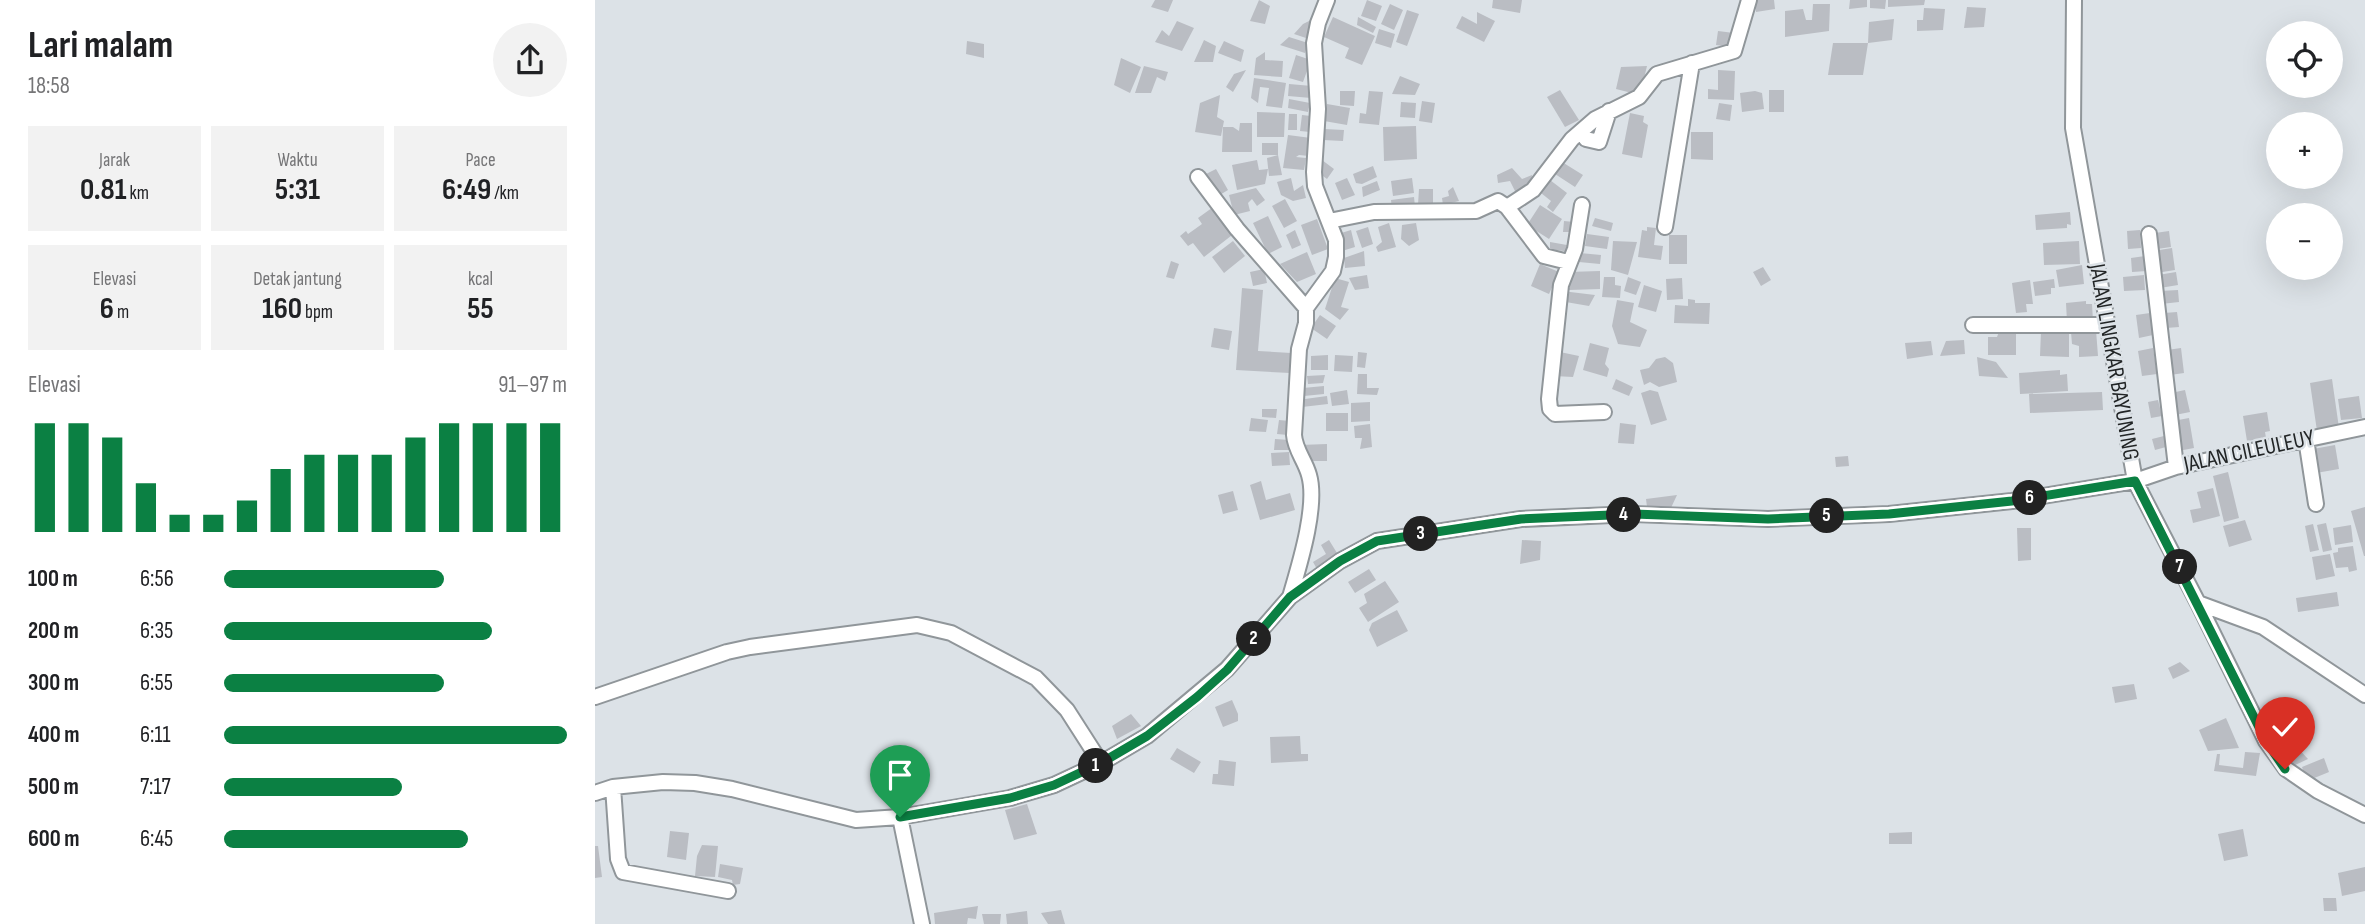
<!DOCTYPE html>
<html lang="id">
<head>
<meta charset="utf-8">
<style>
  :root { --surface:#fff; --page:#f2f2f2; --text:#202124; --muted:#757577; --accent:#0b8043 }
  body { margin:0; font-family:"Sofia Sans Condensed",sans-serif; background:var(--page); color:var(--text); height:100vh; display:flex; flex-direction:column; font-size:26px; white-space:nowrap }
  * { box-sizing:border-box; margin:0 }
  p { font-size:23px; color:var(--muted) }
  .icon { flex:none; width:38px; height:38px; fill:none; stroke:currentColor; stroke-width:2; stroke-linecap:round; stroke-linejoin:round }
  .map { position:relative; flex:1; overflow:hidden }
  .panel { display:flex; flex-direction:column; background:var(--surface); width:595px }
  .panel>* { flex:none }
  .fabs { position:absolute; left:1671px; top:21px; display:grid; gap:14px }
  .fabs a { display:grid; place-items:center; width:77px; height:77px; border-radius:50%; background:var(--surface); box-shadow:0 7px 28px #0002; font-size:35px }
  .pin { position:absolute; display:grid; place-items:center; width:60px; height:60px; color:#fff; margin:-72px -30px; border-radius:50% 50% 50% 0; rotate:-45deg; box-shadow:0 0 7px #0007 }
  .pin .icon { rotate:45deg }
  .km { position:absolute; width:35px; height:35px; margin:-18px; border-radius:50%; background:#222; color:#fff; font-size:19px; line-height:35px; text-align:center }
  .round { display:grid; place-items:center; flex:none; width:74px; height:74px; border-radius:37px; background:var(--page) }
  .overview { display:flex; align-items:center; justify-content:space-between; height:119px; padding:0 28px }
  h1 { font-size:38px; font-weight:700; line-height:52px }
  .stats { display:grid; grid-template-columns:repeat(3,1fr); gap:10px; height:119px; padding:7px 28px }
  .stats div { display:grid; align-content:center; border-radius:0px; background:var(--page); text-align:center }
  .stats b { font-size:30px; font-weight:700 }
  .stats small { font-size:19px; font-weight:400 }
  .stats p { font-size:19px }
  .chart { height:196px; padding:14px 28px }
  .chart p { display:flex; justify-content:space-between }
  .chart svg { width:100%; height:126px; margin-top:7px; stroke:var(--accent); stroke-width:6 }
  ul { padding:0 28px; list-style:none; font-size:23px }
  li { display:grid; grid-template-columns:112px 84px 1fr; align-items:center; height:52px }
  li i { height:18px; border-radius:9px; background:var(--accent) }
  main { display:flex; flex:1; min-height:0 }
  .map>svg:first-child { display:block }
  .building { fill:#babdc3 }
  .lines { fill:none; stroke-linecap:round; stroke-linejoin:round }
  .minor-casing { stroke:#90969a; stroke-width:18 }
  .minor { stroke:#fff; stroke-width:14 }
  .route-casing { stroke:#fff; stroke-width:14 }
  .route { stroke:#0b8043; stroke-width:9 }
  .labels { text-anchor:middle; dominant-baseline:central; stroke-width:5; stroke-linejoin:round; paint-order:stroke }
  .street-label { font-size:23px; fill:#222526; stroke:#dce2e7 }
</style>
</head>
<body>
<main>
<section class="panel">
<div class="overview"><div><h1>Lari malam</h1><p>18:58</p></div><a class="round"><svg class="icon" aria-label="share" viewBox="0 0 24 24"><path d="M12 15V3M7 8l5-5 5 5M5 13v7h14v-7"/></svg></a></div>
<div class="stats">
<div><p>Jarak</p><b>0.81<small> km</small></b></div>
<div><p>Waktu</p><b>5:31</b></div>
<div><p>Pace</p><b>6:49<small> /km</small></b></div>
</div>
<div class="stats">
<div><p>Elevasi</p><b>6<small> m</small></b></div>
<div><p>Detak jantung</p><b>160<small> bpm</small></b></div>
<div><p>kcal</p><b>55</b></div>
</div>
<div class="chart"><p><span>Elevasi</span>91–97 m</p>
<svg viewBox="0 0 160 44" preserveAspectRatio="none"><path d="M5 44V6M15 44V6M25 44V11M35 44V27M45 44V38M55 44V38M65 44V33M75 44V22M85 44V17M95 44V17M105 44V17M115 44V11M125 44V6M135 44V6M145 44V6M155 44V6"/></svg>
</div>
<ul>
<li><b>100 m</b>6:56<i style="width:64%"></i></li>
<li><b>200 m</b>6:35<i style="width:78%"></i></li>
<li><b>300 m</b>6:55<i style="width:64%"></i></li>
<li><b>400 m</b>6:11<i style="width:100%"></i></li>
<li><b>500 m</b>7:17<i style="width:52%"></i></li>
<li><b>600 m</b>6:45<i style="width:71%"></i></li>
</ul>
</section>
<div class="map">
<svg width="1770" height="924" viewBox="0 0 1770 924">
  <rect width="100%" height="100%" fill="#dce2e7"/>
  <path class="building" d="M560,0H578L573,12L556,7Z
    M664,0L675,6L670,24L655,21Z
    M772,0L787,6L781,21L766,16Z
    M898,0H927L925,13L897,8Z
    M1160,0H1179L1180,9L1161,12Z
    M1255,0H1272V7L1254,9Z
    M1275,0H1291L1290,9L1275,8Z
    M1293,0H1330L1329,5L1293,7Z
    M795,4L808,10L799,30L786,24Z
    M1218,4H1235L1234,31L1190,37V11L1208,9L1211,20H1217Z
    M1372,7L1391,8L1389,27L1369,28Z
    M1329,8L1350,9L1348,30L1322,31V20H1328Z
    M812,10L824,14L812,46L801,42Z
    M882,12L900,21L889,42L861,28L867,16L882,24Z
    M738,17L780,36L767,65L750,58L754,48L729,37Z
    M763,17L781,27L778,33L762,25Z
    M718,19L711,38L699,34L708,24Z
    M1299,19L1297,40L1273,43L1274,22Z
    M582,21L599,28L587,51L560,42L567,30L574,36Z
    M784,29L800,34L796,48L780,43Z
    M1123,31L1139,33L1137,47L1121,45Z
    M694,37L713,43L710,53L685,45Z
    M609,40L621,46L618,62H599Z
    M372,41L389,44V58L371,54Z
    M629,41L649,50L646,62L623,53Z
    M1238,43H1273L1268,75H1233Z
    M670,52V60L688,61L687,77L659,75L661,58Z
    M701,55L716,60L708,82L694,78Z
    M526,58L546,67L535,93L519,85Z
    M549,66L573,72L570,81L562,77L556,93H540Z
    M1052,66L1045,95L1021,89L1026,67Z
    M651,70L638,92L631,87L639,74Z
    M1123,70L1140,71L1139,100L1113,99V89L1123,90Z
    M805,76L825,84L820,95L797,94Z
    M659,78L691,83L687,108L671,106L674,88L665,87L663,103L656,98Z
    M694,84L717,86L716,98L693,96Z
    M965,90L984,120L970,127L952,97Z
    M1174,90H1189V112H1174Z
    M745,91H760L759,106L745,105Z
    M774,91L788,92L784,125L764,123L765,113L771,114Z
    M1160,91L1167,93L1169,109L1147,112L1145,93Z
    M625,95L622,117L629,121L626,136L600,132L605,103Z
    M694,99L715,103L713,112L693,108Z
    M827,101L840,103L837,123L824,121Z
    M806,102L821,103L820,118L805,117Z
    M1124,103L1137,105L1135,121L1121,119Z
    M732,104L755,108L752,125L729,121Z
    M662,112L690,113L689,137H662Z
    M1035,113L1049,116L1048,122L1053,125L1047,158L1027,154Z
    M694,114H702V130H693Z
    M707,115L716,116L715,132L705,131Z
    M645,123H657V152H627L628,127H638L644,131Z
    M821,126L822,159L789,161L788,127Z
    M729,129L749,130L748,141L728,140Z
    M1096,132H1118V160L1096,159Z
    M693,135L716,138L714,156L704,155L701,157L711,158L709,170L688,168Z
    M667,143H683V155H667Z
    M683,155L687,175L674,176L672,158Z
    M723,157L739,169L732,179L724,173Z
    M662,160L664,170L673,169L670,184L642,190L637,165Z
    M967,162L988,175L980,187L960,174Z
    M778,166L782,177L767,184L761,183L758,174Z
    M917,168L927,179L937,175L936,185L921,193L915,181L903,183L902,175Z
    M621,169L633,190L623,196L611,174Z
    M696,178L699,191L708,185L711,198L698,201L686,195L682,182Z
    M752,178L760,195L747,200L740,183Z
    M817,178L819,193L798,196L796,181Z
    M955,180L972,193L958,212L952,207L956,201L946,193Z
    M782,181L785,190L768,197L767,187Z
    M858,187L864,201L848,205L847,198L854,196L853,191Z
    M661,188L670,200L662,206L657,199L653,203L655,211L639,215L634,195Z
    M824,189H838V205H823Z
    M819,197L821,216L798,219L796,200Z
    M690,199L702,221L689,228L677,206Z
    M621,205L641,232L609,257L598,243L593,246L585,236L591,231L593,234L607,224L603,218Z
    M945,205L967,219L954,239L932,225Z
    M1475,212L1476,225L1472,224V228L1441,230L1440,215Z
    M673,216L687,247L673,254L658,223Z
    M1000,218L1018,223L1016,231L997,226Z
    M722,219L733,249L717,255L706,225Z
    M969,221L979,222L975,252L955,249V242L972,245L974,232H968Z
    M794,223L801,247L783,252L781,247L787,242L783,227Z
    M821,223L824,240L814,246L806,239L807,225Z
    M773,227L778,244L767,248L761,231Z
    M1052,227L1061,228L1059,245L1068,246L1066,260L1043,257L1047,230L1052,231Z
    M700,230L706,245L697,249L691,235Z
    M756,230L760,247L747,251L743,234Z
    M1545,230L1546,248L1533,249L1532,231Z
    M1574,231L1576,247L1562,249L1560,233Z
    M992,234L1014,237L1012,249L990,246Z
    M1074,235H1092V264H1074Z
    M638,241L650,256L629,273L617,257Z
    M1018,241L1042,242L1033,275L1016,270Z
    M1484,241L1485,264L1449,265L1448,243Z
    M1577,248L1580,270L1561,273L1558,251Z
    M769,251L770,266L750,268L749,258Z
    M712,252L721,274L702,282L685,264Z
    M985,253L1006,255L1005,264L984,262Z
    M1550,256L1552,271L1537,272L1536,258Z
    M576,261L584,264L579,279L571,277Z
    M945,264L964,272L954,294L936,286Z
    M1487,265L1489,284L1464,287L1461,270Z
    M1168,267L1176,280L1166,286L1158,272Z
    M669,269L672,283L658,286L655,272Z
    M1005,271V289L974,290L973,272Z
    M1581,272L1583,285L1565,288L1563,275Z
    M772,275L774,288L760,290L754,278Z
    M1549,275L1550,290L1529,291L1528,277Z
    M1009,277H1020V285L1026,286L1025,298L1007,297Z
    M1033,277L1046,282L1041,295L1029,291Z
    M740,278L754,282L746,307L754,309L745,320L730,309Z
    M1087,278L1088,299L1072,300L1071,279Z
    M1459,279L1460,288H1456V294L1440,296L1438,282Z
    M1435,280L1438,304H1431L1432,312L1421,313L1417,283Z
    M1049,285L1067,291L1061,312L1043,307Z
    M647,288L668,290L663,351L696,353L695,373L641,370Z
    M1583,290L1584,302L1566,304L1565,291Z
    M967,291L1000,295L994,306L965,301Z
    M1093,299L1100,300V303H1115L1114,324L1079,323L1080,305L1093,306Z
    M1022,300L1039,303L1035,322L1052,330L1045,347L1023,344L1017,326Z
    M1491,301V304H1497L1498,321L1472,322L1471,303Z
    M1582,312L1584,327L1571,328L1569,313Z
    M1555,313L1558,335L1544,338L1541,315Z
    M725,315L741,326L732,339L716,328Z
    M619,328L637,331L634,350L616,347Z
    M1405,329L1421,330V355H1393V337H1402Z
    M1501,330L1503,356L1484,357V346L1477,344L1476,332Z
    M1446,331L1474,332V357L1445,356Z
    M1369,340L1370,354L1345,356L1351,341Z
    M1336,341L1338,355L1312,359L1310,343Z
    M995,343L1014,348L1010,364L1014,369L1012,377L988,370Z
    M1558,348L1562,374L1547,376L1543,351Z
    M1586,348L1589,373L1575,375L1572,350Z
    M763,352L772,353L770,368L762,367Z
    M965,352L984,356L978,377L959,376Z
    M733,355V370H716V356Z
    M740,355L758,356L757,372L739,371Z
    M1070,357L1078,363L1082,382L1064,387L1055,382L1049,385L1045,370L1054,368L1061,359Z
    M1382,357L1401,362L1413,378L1384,376Z
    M1465,370V375L1472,374L1473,391L1425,394L1424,373Z
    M763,374H772V388H784L782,395L762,394Z
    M730,375L728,383L713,384L712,376Z
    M1021,379L1038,387L1034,396L1017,389Z
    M1737,379L1744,428L1722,431L1715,383Z
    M729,386V394L709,396L708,388Z
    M752,390L754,404L737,406L735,393Z
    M1055,390L1063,392L1072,420L1056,425L1046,393Z
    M1590,390L1595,412L1580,415L1576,393Z
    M1507,392L1508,410L1435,413L1434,394Z
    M732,396L733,404L707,407L710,399Z
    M1764,396L1767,418L1746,420L1743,399Z
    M1563,400L1567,416L1556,418L1553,402Z
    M775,402V421L756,422V403Z
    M667,409H682L681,418L667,417Z
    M1672,412L1675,431L1670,432L1671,438L1652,441L1648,416Z
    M731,413H753V431H731Z
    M656,418L673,420L671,432L654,431Z
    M1594,418L1599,448L1583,451L1578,421Z
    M684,420L695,421L693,435L682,434Z
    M1025,423L1041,425L1039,444L1023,443Z
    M775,424L777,447L765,449L767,438H760L759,426Z
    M1569,436L1571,447L1560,450L1557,439Z
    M680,439L694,440V450H679Z
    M732,444V461H713L705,445Z
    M1740,445L1744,469L1721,473L1718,449Z
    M694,452L695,465L677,466L676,453Z
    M1253,456L1254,466L1241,467L1240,457Z
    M1633,472L1644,518L1629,522L1618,476Z
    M666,481L671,500L695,493L700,510L665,520L655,485Z
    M1618,488L1625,516L1598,523L1595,510L1606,508L1602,492Z
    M638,491L643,510L628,514L623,495Z
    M1082,495L1075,510L1052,507L1051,499Z
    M1770,507V556H1769L1756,511Z
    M1650,520L1657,540L1634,547L1628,526Z
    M1731,523L1737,550L1728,552L1722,525Z
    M1718,524L1724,550L1715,552L1710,526Z
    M1756,525L1758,542L1740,545L1738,528Z
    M1422,528H1436V560L1423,561Z
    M734,540L742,553L739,555L741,558L722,569L718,562L731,554L726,545Z
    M927,540L946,541L945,560L925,564Z
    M1758,546L1762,570L1754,572L1753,567L1741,568L1738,553L1743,552V548Z
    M1735,554L1740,576L1721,580L1717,557Z
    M774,569L781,580L760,593L753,582Z
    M790,581L804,602L773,622L764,608L772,603L769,594Z
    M1742,592L1744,606L1703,612L1701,598Z
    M802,610L813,631L782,647L774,630L777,623Z
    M1585,662L1595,671L1578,679L1573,668Z
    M1539,684L1542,699L1520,703L1517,687Z
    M637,700L643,714V721L628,727L620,707Z
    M536,714L546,726L522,739L517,726Z
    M1631,718L1644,748L1613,751L1604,730Z
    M705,736L706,754H713V761L676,763L675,737Z
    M1702,747L1713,759L1696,767L1689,752Z
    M582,748L606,762L599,773L575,759Z
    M1650,752L1665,753L1661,776L1619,771L1622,754H1625L1624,765L1648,768Z
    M1729,758L1734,772L1712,781L1707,767Z
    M624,760L641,762L639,786L617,784L618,774H623Z
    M432,804L442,834L419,840L410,810Z
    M1648,829L1653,856L1629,861L1623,834Z
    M75,831L94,833L91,860L72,857Z
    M1317,832V844H1294V833Z
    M107,845L123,846L120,877L100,876L102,856Z
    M0,846H3L7,877L0,878Z
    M125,864L148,868L145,884L138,885L137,880L123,877Z
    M1770,867V891L1747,896L1743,873Z
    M1728,898H1741L1742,911H1729Z
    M383,906L381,919L373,918L372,924H340L339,913Z
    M466,910L470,924H453L446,913Z
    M432,911L433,924H412L411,914Z
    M387,914H406L405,924H389Z"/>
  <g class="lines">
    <defs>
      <path id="minor" d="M1479,0L1478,128L1540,481L1603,603L1668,627L1770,695
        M991,139L1004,142L1014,111
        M603,177L642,229L711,308
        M987,205L980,249L966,285L954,399L955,409L960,414L1009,412
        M912,207L938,190L977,139L1000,119L1044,97L1062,74L1139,51L1154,0
        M734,221L779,212L881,211L903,201L912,207L949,256L973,262
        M1070,227L1097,63
        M1554,234L1581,467
        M1378,325H1512
        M1711,439L1721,504
        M695,597C704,566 723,506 714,475C710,460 700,450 699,435L704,349L711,323V308L738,271L741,257V240L720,186L719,172L723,109L719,43L723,23L732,0
        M1603,603L1671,741L1691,769L1723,791L1770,815
        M0,697L132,652L155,647L322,625L356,633L441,678L472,710L506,763
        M18,787L23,859L28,872L133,891
        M0,793L18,787L68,782L100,783L137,789L261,820L305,817L415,798L459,785L506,763L552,736L632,669L695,597L745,561L782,541L926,519L1039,514L1173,519L1294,514L1417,501L1540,481L1581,467L1770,427
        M305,817L327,924"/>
    </defs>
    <use href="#minor" class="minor-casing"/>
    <use href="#minor" class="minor"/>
  </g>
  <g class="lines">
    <defs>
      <path id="route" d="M305,817L415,798L459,785L506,763L552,736L602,697L632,670L695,597L745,561L782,541L926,519L1039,514L1173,519L1294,514L1417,501L1540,481L1671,741L1690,769"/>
    </defs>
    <use href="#route" class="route-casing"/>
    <use href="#route" class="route"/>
  </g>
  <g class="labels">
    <g class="street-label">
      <text transform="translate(1519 362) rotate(80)">JALAN LINGKAR BAYUNING</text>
      <text transform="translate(1654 451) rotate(-12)">JALAN CILEULEUY</text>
    </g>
  </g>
</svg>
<div class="fabs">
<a><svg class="icon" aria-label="locate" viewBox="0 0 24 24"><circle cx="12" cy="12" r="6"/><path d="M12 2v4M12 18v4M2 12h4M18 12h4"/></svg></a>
<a>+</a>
<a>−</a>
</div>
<div class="pin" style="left:305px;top:817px;background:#1e9e55"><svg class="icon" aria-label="arrive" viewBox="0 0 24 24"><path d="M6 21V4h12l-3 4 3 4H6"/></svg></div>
<div class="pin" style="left:1690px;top:769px;background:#d93025"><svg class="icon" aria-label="check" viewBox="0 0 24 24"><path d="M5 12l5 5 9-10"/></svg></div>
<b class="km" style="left:501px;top:766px">1</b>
<b class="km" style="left:659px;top:639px">2</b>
<b class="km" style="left:826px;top:534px">3</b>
<b class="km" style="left:1029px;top:515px">4</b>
<b class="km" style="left:1232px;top:516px">5</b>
<b class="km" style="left:1435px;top:498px">6</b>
<b class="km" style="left:1585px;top:567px">7</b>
</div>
</main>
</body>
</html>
